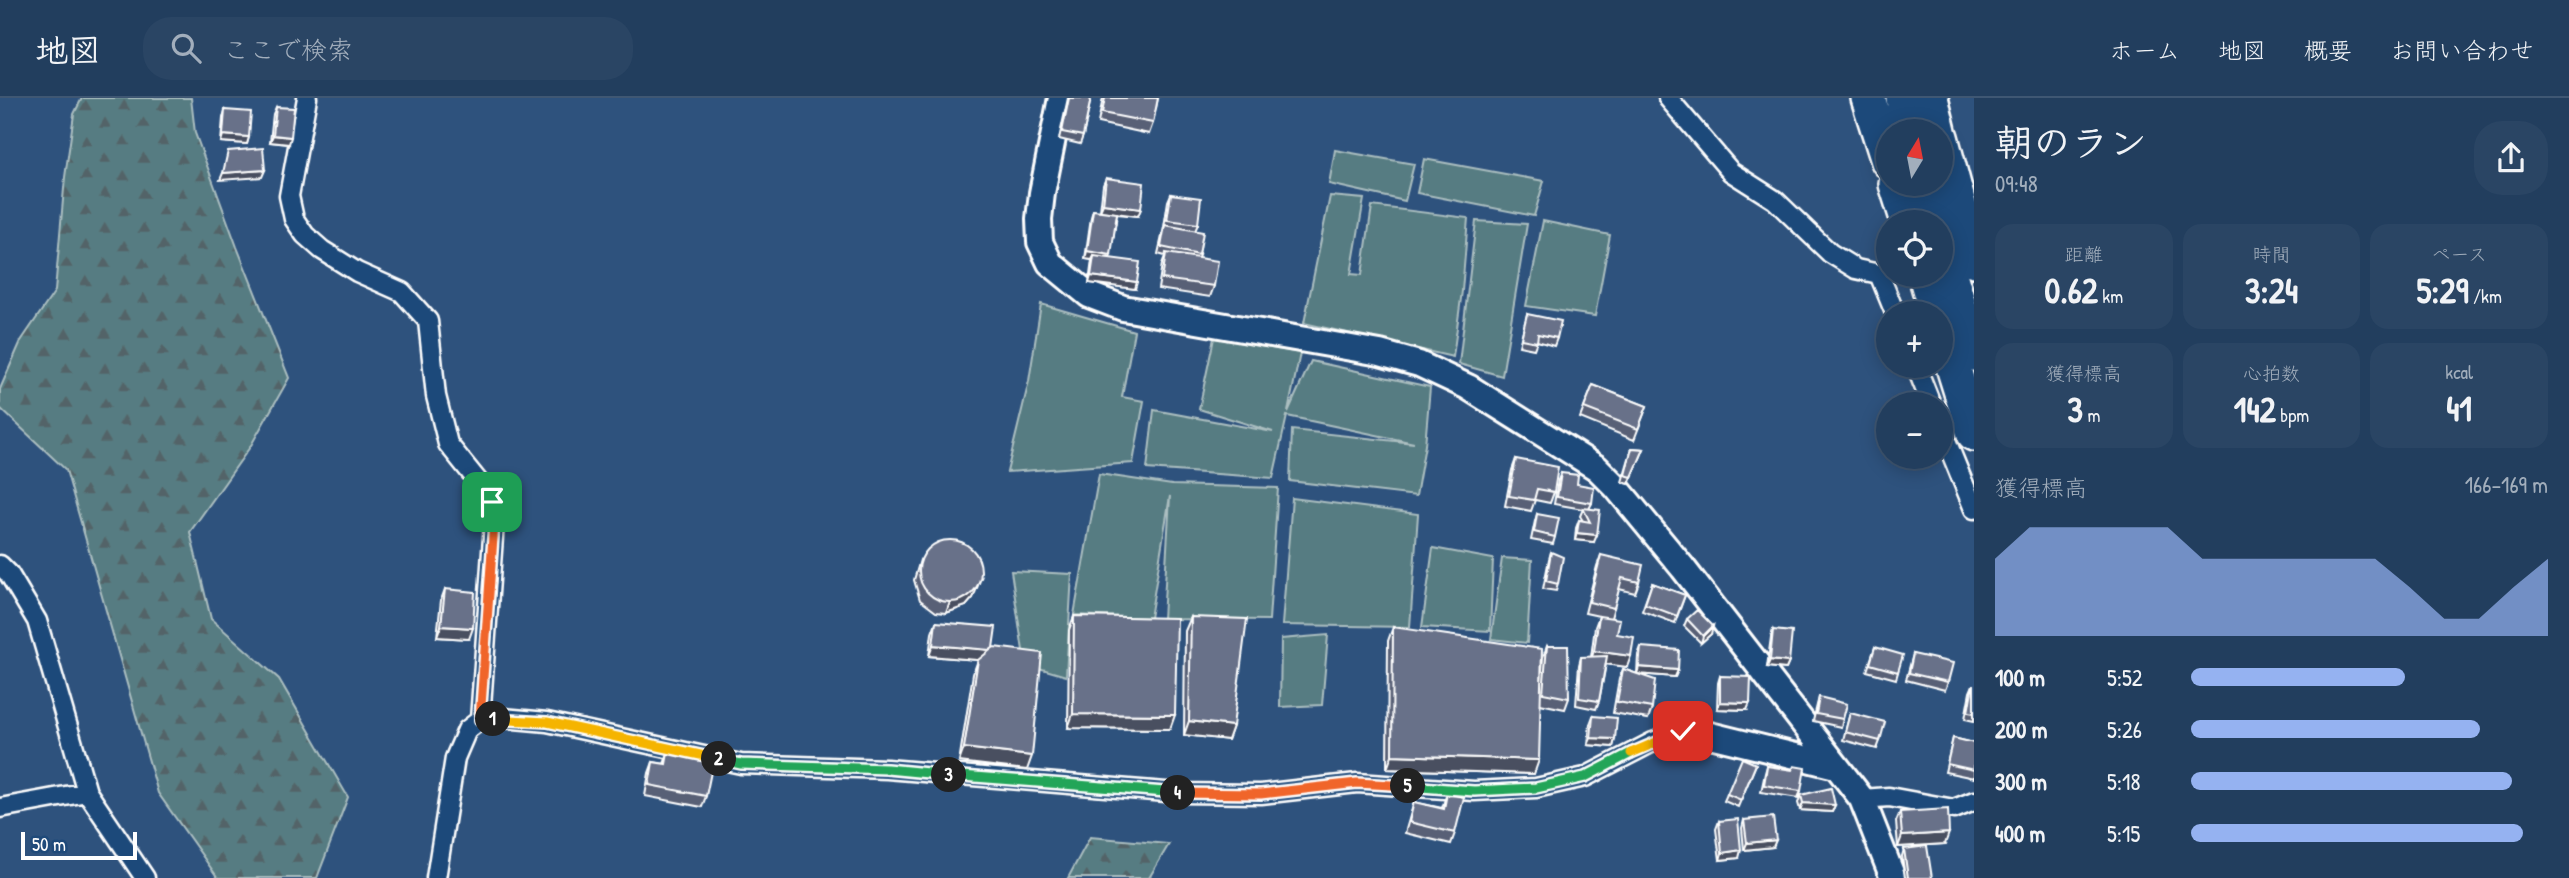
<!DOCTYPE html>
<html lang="ja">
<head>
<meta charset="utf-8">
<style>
  :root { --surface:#223e5e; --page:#2a4564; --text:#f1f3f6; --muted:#a2aebc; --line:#3f5773; --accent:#95b2f1 }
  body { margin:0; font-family:"Patrick Hand","Klee One",sans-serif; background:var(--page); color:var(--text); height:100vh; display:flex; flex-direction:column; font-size:26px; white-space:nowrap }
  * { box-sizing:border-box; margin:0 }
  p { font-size:23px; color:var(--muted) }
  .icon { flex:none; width:38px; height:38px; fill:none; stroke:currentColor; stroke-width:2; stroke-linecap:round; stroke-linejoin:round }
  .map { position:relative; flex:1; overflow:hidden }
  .side { display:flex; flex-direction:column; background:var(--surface); width:595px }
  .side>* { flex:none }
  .needle { width:46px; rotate:10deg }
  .tools { position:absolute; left:1876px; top:21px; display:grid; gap:14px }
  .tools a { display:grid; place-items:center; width:77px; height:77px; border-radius:50%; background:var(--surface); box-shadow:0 4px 18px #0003,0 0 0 2px var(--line); font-size:35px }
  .scale { position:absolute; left:21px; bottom:18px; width:116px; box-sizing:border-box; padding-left:7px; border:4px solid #fff; border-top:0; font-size:19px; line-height:24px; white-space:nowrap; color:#fff; -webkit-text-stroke:5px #1f4a7a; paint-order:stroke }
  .pin { position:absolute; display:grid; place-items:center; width:60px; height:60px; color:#fff; margin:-30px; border-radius:14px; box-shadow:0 4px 10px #0006 }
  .km { position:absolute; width:35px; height:35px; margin:-18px; border-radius:50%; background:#222; color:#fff; font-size:19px; line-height:35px; text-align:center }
  .round { display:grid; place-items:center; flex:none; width:74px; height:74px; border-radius:28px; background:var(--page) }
  .headline { display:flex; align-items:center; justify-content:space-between; height:119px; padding:0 21px }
  h1 { font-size:38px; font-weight:700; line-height:52px }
  .figures { display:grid; grid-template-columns:repeat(3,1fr); gap:10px; height:119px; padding:7px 21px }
  .figures div { display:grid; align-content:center; border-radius:18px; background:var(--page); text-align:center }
  .figures b { font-size:35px; font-weight:700 }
  .figures small { font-size:19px; font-weight:400 }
  .figures p { font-size:19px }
  .chart { height:196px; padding:14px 21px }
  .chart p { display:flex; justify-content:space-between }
  .chart svg { width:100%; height:126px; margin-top:7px; fill:var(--accent); opacity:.7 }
  ul { padding:0 21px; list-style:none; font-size:23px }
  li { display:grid; grid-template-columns:112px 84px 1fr; align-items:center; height:52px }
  li i { height:18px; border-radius:9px; background:var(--accent) }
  header { display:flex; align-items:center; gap:42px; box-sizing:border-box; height:98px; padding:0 35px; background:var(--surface); border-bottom:2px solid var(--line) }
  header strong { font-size:33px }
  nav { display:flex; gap:38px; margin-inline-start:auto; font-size:24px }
  .search { width:490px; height:63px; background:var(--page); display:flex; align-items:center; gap:18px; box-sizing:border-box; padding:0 24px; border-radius:28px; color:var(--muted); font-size:26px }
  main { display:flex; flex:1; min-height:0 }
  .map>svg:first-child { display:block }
  .grass { fill:#577c82; stroke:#abbec0; stroke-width:2 }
  .forest { fill:url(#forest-firs); stroke:#abbec0; stroke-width:2 }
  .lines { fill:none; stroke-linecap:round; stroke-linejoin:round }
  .street-casing { stroke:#fff; stroke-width:23 }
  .secondary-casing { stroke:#fff; stroke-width:30 }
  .highway-casing { stroke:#fff; stroke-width:38 }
  .street { stroke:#1f4a7a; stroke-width:18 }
  .secondary { stroke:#1f4a7a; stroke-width:24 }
  .highway { stroke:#1f4a7a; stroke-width:33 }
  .wall { fill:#596176; stroke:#fff; stroke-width:2 }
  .shaded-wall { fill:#494f60; stroke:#fff; stroke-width:2 }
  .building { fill:#687189; stroke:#fff; stroke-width:2 }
  .split-1-casing { stroke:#fff; stroke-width:14 }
  .split-2-casing { stroke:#fff; stroke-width:14 }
  .split-3-casing { stroke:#fff; stroke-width:14 }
  .split-4-casing { stroke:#fff; stroke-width:14 }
  .split-5-casing { stroke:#fff; stroke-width:14 }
  .split-6-casing { stroke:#fff; stroke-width:14 }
  .split-7-casing { stroke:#fff; stroke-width:14 }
  .split-1 { stroke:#f0652b; stroke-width:9 }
  .split-2 { stroke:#f5b400; stroke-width:9 }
  .split-3 { stroke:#22a559; stroke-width:9 }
  .split-4 { stroke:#22a559; stroke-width:9 }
  .split-5 { stroke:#f0652b; stroke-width:9 }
  .split-6 { stroke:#22a559; stroke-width:9 }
  .split-7 { stroke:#f5b400; stroke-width:9 }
</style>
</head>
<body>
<header>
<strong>地図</strong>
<div class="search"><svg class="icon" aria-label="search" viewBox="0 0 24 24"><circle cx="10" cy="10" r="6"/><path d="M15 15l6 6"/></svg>ここで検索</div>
<nav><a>ホーム</a><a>地図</a><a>概要</a><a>お問い合わせ</a></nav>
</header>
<main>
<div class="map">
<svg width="1974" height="780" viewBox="0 0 1974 780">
  <defs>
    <pattern id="forest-firs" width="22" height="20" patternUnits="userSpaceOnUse" patternTransform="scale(1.75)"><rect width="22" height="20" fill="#577c82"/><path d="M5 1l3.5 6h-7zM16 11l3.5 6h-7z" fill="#526467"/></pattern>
  </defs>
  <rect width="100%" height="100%" fill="#2e527d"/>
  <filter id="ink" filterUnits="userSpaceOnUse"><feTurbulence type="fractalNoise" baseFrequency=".0143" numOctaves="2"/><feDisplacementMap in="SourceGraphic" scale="14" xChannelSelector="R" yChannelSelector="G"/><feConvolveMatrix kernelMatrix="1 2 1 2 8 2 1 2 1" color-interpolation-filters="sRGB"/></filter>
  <g filter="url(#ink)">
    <path class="grass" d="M1335,52L1414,66L1405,103L1329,86Z
      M1424,61L1544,83L1534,118L1417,95Z
      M1330,98L1364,101L1351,176L1362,177L1372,108L1468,120L1462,193L1453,259L1304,225Z
      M1476,123L1527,126L1502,278L1459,266Z
      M1543,123L1610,137L1595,218L1526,208Z
      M1041,206L1134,233L1122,299L1144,303L1133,365L1007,374L1029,283Z
      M1214,240L1300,255L1288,314L1311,263L1430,289L1425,347L1416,398L1290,383L1292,332L1414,345L1287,318L1273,380L1147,371L1154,312L1273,334L1199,311Z
      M1099,376L1172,387L1278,390L1269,522L1163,521L1170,398L1150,520L1074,517Z
      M1292,400L1418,416L1410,529L1282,527Z
      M1433,450L1493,461L1490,533L1422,529Z
      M1502,460L1532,462L1527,545L1491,541Z
      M1011,473L1072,476L1066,578L1025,566Z
      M1328,537L1322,607L1280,609L1281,541Z"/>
    <path class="forest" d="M82,0H191L195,35L237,149L289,280L250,349L190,434L211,521L279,581L348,699L317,780H218L158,695L66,372L0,310V291L21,243L55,193L65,79L74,16Z
      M1090,739L1169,746L1149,780H1068Z"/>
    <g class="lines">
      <defs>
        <path id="street" d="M307,0L289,98L294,121L305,137L322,152L357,174L402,194L428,223L436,298L448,346L477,382L492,404L494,425L480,622
          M1668,0L1731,74L1775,102L1830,155L1856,171L1879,176L1895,215
          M1916,268L1931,306
          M1941,330L1974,411
          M0,467L9,476L37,523L87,694L145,780
          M1862,701L1889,699L1954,711L1974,703
          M0,710L87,694
          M436,780L455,660L467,632L480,622L503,620L547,624L741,666L887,671L1178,695L1261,696L1357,685L1474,693L1536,690L1585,679L1653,644L1683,633"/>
        <path id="secondary" d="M1061,0L1042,95L1039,121L1040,144L1050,165L1089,197L1123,210L1380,255L1419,266L1468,289L1597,370L1616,389L1683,470L1862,701L1893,780
          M1683,633L1710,637L1836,668"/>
        <path id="highway" d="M1868,0L1888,63
          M1903,0L1911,33
          M1931,0L1939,33
          M1941,39L1974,162
          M1896,86L1908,124
          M1924,86L1934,124
          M1941,147L1974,256
          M1925,177L1936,215
          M1941,230L1974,336"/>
      </defs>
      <use href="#street" class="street-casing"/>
      <use href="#secondary" class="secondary-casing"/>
      <use href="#highway" class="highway-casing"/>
      <use href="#street" class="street"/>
      <use href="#secondary" class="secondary"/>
      <use href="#highway" class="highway"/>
    </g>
    <path class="wall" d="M1068,0H1091L1083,38L1080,46L1059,41Z
      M1103,0H1158L1153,25L1149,36L1098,25Z
      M276,9L289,46L270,44L273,16Z
      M225,12L249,39L247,46L221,44L223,20Z
      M1106,80L1138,118L1117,116L1110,160L1135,191L1089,185L1092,162L1085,161L1091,119L1093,112L1100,113L1103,87Z
      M1171,96L1198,126L1195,133L1199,157L1198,160L1214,188L1210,199L1158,191L1162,166L1165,158L1158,156L1164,129L1168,103Z
      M1527,216L1557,240L1554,248L1537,243L1534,251L1519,248Z
      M1593,287L1647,308L1634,342L1580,320Z
      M1632,350L1644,351L1629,386L1622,384Z
      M1516,361L1554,394L1550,405L1535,402L1531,413L1505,408L1512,372Z
      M1561,375L1577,386L1592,405L1589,411L1594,444L1575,442L1576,430L1579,422L1583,423L1580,418L1583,411L1554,406L1558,382Z
      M1537,416L1555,439L1553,446L1531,442L1535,423Z
      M1551,454L1558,486L1556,493L1543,491L1549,461Z
      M1601,457L1639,484L1635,495L1619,491L1611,520L1617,536L1627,569L1606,566L1599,603L1596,611L1576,607L1579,567L1581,559H1591L1595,529L1599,518L1585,515L1597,468Z
      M920,462L973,500L966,508L946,515L936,514L920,502L914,482Z
      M1652,485L1685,497L1675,525L1642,513Z
      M445,491L469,541L437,539L441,502Z
      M1074,518L1170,631L1068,630L1069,532Z
      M1191,519L1233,628L1228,642L1184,637L1185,533Z
      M1687,521L1711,536L1701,545L1684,528Z
      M936,524L993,550L1027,672L959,664L973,576L978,562L929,558L932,535Z
      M1393,529L1541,583L1543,559L1547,548L1569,600L1565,611L1540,606L1534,676L1387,671L1388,543Z
      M1773,532L1789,564L1786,571L1767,569L1771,539Z
      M1641,549L1678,572L1675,579L1638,576L1652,610L1648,621L1613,615L1619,581L1623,571L1637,576L1638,557Z
      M1875,549L1898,574L1896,581L1867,573Z
      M1913,556L1948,584L1945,592L1906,582Z
      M1720,578L1747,612L1717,611L1718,585Z
      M1973,587H1974V623L1965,621L1970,594Z
      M1819,599L1843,621L1841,629L1813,623Z
      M1850,615L1880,643L1877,651L1843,642Z
      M1593,618L1615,641L1613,649L1588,647L1590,626Z
      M1953,640L1974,645V680L1945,674Z
      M668,655L706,698L702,709L645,698L649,675L653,664L664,666Z
      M1756,666L1738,709L1724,703L1727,696Z
      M1767,668L1792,672L1801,693L1798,700L1761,694L1765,675Z
      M1447,695L1455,735L1451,746L1405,735L1414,704L1442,710Z
      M1801,697L1835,707L1832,714L1800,712L1798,705Z
      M1900,714L1945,746L1898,749L1896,724Z
      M1744,722L1773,749L1744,752L1742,730Z
      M1719,723L1739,760L1720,762L1716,731Z
      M1904,751L1932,780H1905L1902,758Z"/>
    <path class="shaded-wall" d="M223,37L249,39L247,46L221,44Z
      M273,37L291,39L289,46L270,44Z
      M265,72L262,79L220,82L223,75Z
      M1103,106L1141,111L1138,118L1100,113Z
      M1087,153L1111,157L1108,164L1094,158L1092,162L1085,161Z
      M1091,178L1137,184L1135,191L1089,185Z
      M1577,435L1597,437L1594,444L1575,442Z
      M981,480L973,500L966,508L946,515L950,504Z
      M441,528L473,530L469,541L437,539Z
      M1713,528L1711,536L1701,545L1703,538Z
      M933,547L993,552L989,563L929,558Z
      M1594,553L1631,558L1627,569L1590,564Z
      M1770,562L1789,564L1786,571L1767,569Z
      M1639,569L1678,572L1675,579L1637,576Z
      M1720,604L1750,605L1747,612L1717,611Z
      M1073,616L1175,617L1170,631L1068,630Z
      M1189,623L1233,628L1228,642L1184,637Z
      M1591,640L1615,641L1613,649L1588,647Z
      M964,650L1032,658L1027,672L959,664Z
      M1392,657L1539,662L1534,676L1387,671Z
      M1803,705L1835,707L1832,714L1800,712Z
      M1949,735L1945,746L1898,749L1902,738Z
      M1776,742L1773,749L1744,752L1747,745Z
      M1741,752L1739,760L1720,762L1722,755Z"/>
    <path class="building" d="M1069,0H1091L1083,38L1062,34Z
      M1105,0H1158L1153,25L1102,15Z
      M276,9L294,10L291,39L273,37Z
      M225,12L251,14L249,39L223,37Z
      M263,50L265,72L223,75L228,53Z
      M1106,80L1144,85L1141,111L1103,106Z
      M1171,96L1201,100L1198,126L1167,122Z
      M1093,112L1117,115L1111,157L1087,153Z
      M1165,127L1203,134L1199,157L1161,149Z
      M1166,155L1218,163L1214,188L1162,181Z
      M1094,158L1140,164L1137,184L1091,178Z
      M1527,216L1561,223L1557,240L1538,236L1537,244L1521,241Z
      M1593,287L1647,308L1638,331L1584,310Z
      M1632,350L1644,351L1632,379L1625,377Z
      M1516,361L1558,369L1554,394L1537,391L1534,402L1509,398Z
      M1561,375L1578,377L1577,386L1594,389L1592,405L1557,399Z
      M1583,410L1600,412L1597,437L1577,435L1579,422L1590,424Z
      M1537,416L1559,420L1555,439L1534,434Z
      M919 473a31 31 0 1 1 62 0a31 31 0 1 1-62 0Z
      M1551,454L1563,459L1558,486L1546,483Z
      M1601,457L1643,467L1639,484L1622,480L1614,510L1589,504Z
      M1652,485L1685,497L1677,518L1645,506Z
      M445,491L475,494L473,530L441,528Z
      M1697,512L1713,528L1703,538L1687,521Z
      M1074,518L1177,520L1175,617L1073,616Z
      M1599,518L1620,521L1617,536L1634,539L1631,558L1594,553Z
      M1191,519L1247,521L1233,628L1189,623Z
      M936,524L996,529L993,550L990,552L933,547Z
      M1393,529L1542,551L1539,662L1392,657Z
      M1773,532L1792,534L1789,564L1770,562Z
      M1547,548H1568L1569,600L1543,595Z
      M994,549L1042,555L1032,658L964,650L978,562Z
      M1641,549L1679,552L1678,572L1639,569Z
      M1875,549L1903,557L1898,574L1870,566Z
      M1913,556L1953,565L1948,584L1909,575Z
      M1607,558L1599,603L1579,600L1581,559Z
      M1623,571L1655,582L1652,610L1617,604Z
      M1720,578L1751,579L1750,605L1720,604Z
      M1973,587H1974V615L1968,614Z
      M1819,599L1847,606L1843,621L1816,616Z
      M1850,615L1885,624L1880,643L1845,634Z
      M1593,618L1617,620L1615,641L1591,640Z
      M1953,640L1974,645V672L1947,666Z
      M668,655L713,664L706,698L649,687L653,664L666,666Z
      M1742,660L1756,666L1741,702L1727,696Z
      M1767,668L1792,672L1794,668L1805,670L1801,693L1764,687Z
      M1831,690L1835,707L1803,705L1801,697Z
      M1447,695L1464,699L1455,735L1409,724L1414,704L1444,711Z
      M1948,711L1949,735L1902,738L1900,714Z
      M1773,719L1776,742L1747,745L1744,722Z
      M1738,721L1741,752L1722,755L1719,723Z
      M1927,748L1932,780H1908L1904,751Z"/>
  </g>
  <g class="lines" filter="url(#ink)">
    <defs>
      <path id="split-1" d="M492,404L494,425L480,622L493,621"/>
      <path id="split-2" d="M493,621L547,624L719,661"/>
      <path id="split-3" d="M719,661L741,666L887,671L949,677"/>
      <path id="split-4" d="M949,677L1178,695"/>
      <path id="split-5" d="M1178,695L1261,696L1357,685L1408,688"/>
      <path id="split-6" d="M1408,688L1474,693L1536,690L1585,679L1631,655"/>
      <path id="split-7" d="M1631,655L1683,633"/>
    </defs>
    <use href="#split-1" class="split-1-casing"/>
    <use href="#split-2" class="split-2-casing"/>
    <use href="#split-3" class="split-3-casing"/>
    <use href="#split-4" class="split-4-casing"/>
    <use href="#split-5" class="split-5-casing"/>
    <use href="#split-6" class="split-6-casing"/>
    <use href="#split-7" class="split-7-casing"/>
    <use href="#split-1" class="split-1"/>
    <use href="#split-2" class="split-2"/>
    <use href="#split-3" class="split-3"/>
    <use href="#split-4" class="split-4"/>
    <use href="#split-5" class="split-5"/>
    <use href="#split-6" class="split-6"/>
    <use href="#split-7" class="split-7"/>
  </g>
</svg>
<div class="tools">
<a><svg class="needle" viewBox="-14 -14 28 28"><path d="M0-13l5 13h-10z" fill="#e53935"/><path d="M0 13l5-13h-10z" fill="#a2aebc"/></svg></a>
<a><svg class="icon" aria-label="locate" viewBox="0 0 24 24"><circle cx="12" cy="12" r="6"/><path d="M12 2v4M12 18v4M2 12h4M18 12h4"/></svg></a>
<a>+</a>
<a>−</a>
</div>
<div class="scale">50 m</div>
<div class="pin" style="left:492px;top:404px;background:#1e9e55"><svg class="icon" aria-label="arrive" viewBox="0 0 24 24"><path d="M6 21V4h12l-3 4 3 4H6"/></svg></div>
<div class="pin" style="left:1683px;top:633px;background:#d93025"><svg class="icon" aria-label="check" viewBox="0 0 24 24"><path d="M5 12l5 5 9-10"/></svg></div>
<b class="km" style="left:493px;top:621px">1</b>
<b class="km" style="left:719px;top:661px">2</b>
<b class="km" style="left:949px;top:677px">3</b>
<b class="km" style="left:1178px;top:695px">4</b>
<b class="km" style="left:1408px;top:688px">5</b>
</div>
<section class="side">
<div class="headline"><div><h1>朝のラン</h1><p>09:48</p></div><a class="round"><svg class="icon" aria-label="share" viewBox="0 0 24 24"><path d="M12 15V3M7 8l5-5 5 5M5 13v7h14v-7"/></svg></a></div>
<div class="figures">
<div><p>距離</p><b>0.62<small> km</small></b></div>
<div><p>時間</p><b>3:24</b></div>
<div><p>ペース</p><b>5:29<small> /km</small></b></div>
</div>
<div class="figures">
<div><p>獲得標高</p><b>3<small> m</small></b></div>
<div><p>心拍数</p><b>142<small> bpm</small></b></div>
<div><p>kcal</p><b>41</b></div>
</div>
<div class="chart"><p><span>獲得標高</span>166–169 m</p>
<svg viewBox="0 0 160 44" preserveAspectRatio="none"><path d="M0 44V17L10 6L20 6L30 6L40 6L50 6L60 17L70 17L80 17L90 17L100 17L110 17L120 27L130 38L140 38L150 27L160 17V44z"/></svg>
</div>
<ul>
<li><b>100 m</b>5:52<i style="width:60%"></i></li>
<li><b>200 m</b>5:26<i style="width:81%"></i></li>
<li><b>300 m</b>5:18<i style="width:90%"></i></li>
<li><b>400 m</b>5:15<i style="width:93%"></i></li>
</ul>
</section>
</main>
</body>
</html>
